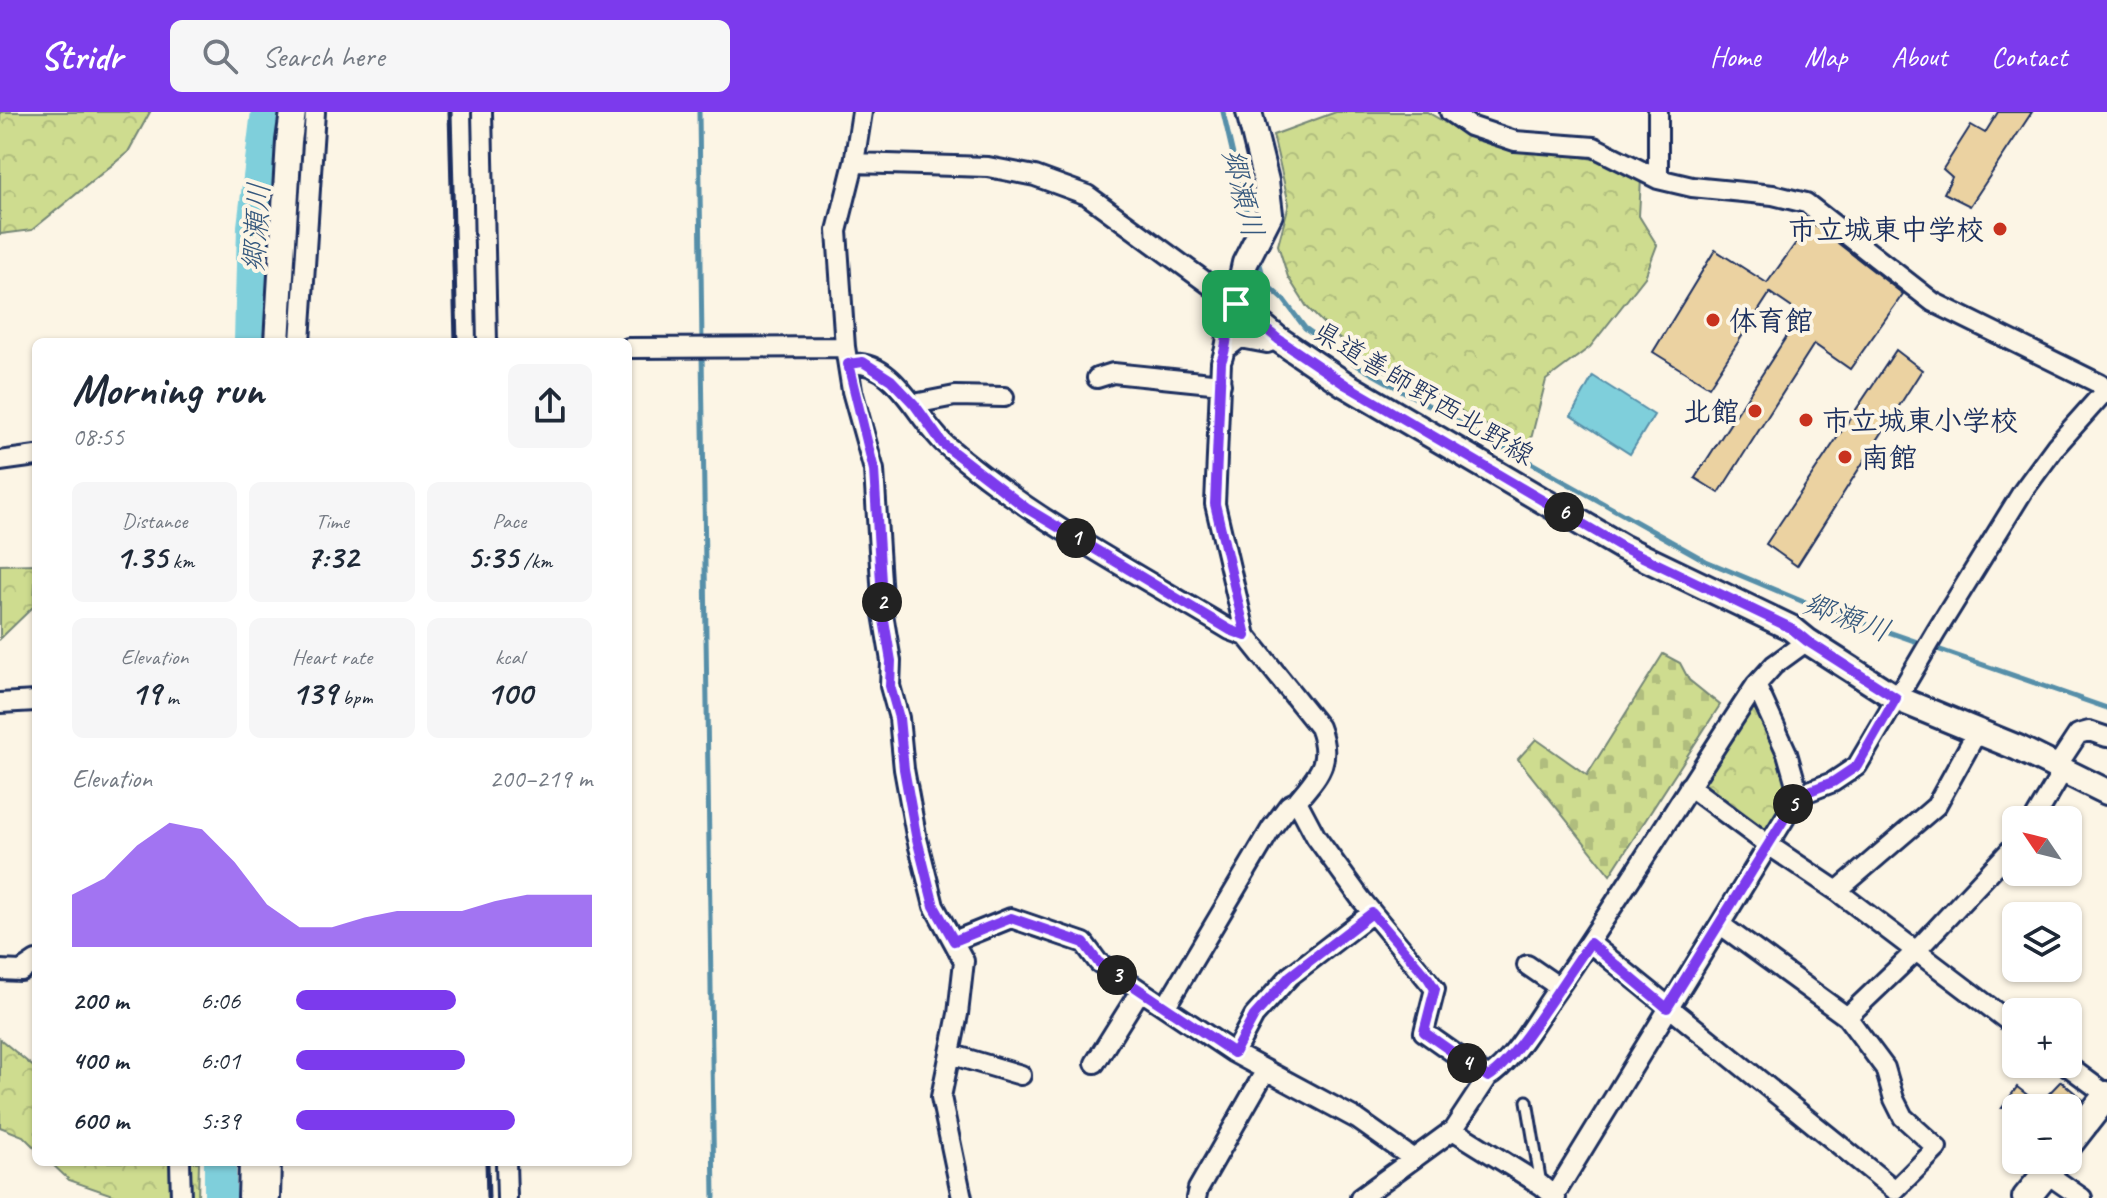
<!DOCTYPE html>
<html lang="en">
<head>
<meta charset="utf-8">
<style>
  :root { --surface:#fff; --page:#f6f6f7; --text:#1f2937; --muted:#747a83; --accent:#7c3aed }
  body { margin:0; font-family:Caveat,"Klee One",sans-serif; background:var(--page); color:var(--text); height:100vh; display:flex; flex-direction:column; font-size:30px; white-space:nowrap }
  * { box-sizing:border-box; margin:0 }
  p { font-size:26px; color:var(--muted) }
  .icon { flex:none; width:44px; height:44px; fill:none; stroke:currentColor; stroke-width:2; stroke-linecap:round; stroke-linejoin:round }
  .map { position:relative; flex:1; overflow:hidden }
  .side { position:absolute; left:32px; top:226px; width:600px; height:828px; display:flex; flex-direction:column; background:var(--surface); border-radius:12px; box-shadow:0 2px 6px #0004 }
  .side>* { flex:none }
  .needle { width:52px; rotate:305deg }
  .tools { position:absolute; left:2002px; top:694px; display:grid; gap:16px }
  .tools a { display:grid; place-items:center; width:80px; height:80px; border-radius:12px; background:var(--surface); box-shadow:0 2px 6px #0004; font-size:40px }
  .pin { position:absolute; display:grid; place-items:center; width:68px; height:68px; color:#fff; margin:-34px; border-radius:16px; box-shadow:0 4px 12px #0006 }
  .km { position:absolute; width:40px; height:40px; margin:-20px; border-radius:50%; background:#222; color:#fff; font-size:22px; line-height:40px; text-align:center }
  .round { display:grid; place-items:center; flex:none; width:84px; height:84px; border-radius:12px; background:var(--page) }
  .overview { display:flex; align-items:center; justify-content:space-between; height:136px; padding:0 40px }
  h1 { font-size:44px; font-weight:700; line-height:60px }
  .figures { display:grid; grid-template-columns:repeat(3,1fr); gap:12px; height:136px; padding:8px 40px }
  .figures div { display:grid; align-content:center; border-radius:12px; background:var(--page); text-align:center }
  .figures b { font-size:34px; font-weight:700 }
  .figures small { font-size:22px; font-weight:400 }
  .figures p { font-size:22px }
  .chart { height:224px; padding:16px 40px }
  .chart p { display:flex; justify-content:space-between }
  .chart svg { width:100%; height:144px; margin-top:8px; fill:var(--accent); opacity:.7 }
  ul { padding:0 40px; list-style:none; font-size:26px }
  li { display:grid; grid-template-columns:128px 96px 1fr; align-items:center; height:60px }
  li i { height:20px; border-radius:10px; background:var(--accent) }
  header { display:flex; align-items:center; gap:48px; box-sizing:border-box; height:112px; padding:0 40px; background:var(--accent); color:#fff }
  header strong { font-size:38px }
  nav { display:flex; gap:44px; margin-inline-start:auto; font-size:28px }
  .search { width:560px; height:72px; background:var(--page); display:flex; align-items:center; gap:20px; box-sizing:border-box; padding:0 28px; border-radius:12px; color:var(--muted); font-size:30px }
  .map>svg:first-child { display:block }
  .forest { fill:url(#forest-crowns); stroke:#748676; stroke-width:2 }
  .cemetery { fill:url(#cemetery-stones); stroke:#748676; stroke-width:2 }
  .water { fill:#7fcfdb; stroke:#578fa9; stroke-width:2 }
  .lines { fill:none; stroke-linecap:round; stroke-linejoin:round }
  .stream { stroke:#578fa9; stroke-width:5 }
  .river { stroke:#7fcfdb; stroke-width:32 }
  .building { fill:#ebd2a1; stroke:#1b2f5e; stroke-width:2 }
  .service-casing { stroke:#1b2f5e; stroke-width:15 }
  .minor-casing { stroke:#1b2f5e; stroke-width:24 }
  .secondary-casing { stroke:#1b2f5e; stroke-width:30 }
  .primary-casing { stroke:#1b2f5e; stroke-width:32 }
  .service { stroke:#fcf5e5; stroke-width:9 }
  .minor { stroke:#fcf5e5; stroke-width:18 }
  .secondary { stroke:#fcf5e5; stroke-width:24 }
  .primary { stroke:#fcf5e5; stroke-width:26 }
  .rail { stroke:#1b2f5e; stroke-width:5 }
  .route-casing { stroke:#fff; stroke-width:16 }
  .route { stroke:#7c3aed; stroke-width:10 }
  .poi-dot { fill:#c8321e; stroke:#fcf5e5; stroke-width:3 }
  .labels { text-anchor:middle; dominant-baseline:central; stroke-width:8; stroke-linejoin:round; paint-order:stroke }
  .poi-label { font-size:28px; font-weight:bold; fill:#1b2f5e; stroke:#fcf5e5; text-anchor:start }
  .street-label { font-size:28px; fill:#1b2f5e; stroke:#fcf5e5 }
  .water-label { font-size:30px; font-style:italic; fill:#34577d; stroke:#fcf5e5 }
</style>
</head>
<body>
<header>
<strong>Stridr</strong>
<div class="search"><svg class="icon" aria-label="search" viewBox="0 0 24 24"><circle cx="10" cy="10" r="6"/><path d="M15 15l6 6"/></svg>Search here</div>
<nav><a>Home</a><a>Map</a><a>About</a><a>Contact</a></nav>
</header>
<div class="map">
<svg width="2107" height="1086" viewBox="0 0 2107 1086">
  <defs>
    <pattern id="forest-crowns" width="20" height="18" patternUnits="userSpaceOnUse" patternTransform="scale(2)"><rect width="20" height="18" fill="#cedc8f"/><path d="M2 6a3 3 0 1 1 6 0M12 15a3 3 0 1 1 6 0" fill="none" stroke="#b0bd7e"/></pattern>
    <pattern id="cemetery-stones" width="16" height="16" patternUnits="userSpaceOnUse" patternTransform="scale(2)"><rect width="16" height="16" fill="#cedc8f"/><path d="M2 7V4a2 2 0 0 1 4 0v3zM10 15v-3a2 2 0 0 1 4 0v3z" fill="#b0bd7e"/></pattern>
  </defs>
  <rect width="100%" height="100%" fill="#fcf5e5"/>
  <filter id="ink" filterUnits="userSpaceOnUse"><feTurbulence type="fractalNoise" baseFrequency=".0125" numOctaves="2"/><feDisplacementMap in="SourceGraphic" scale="16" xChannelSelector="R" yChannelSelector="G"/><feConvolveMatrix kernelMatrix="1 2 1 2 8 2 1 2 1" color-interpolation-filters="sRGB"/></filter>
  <g filter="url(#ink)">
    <path class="forest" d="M0,0H150L128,40L32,118L0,122Z
      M1336,0H1427L1476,28L1594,47L1641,67L1639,104L1657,133L1645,165L1590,235L1546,268L1530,331L1478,310L1421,272L1382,258L1337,225L1307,195L1288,165L1278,133L1289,92L1273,23Z
      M36,452L34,494L0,527V453Z
      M1753,593L1779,642L1789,682L1765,720L1700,672Z
      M0,927L36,957V1037L23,1024L0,1015Z
      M50,1050H199L198,1086H121L69,1068Z"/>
    <path class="cemetery" d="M1663,542L1680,551L1689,568L1720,593L1610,763L1518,647L1536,627L1587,663Z"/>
    <path class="water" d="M1593,264L1654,303L1630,342L1571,304Z"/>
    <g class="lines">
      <path class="stream" d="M699,0L702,231
        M1223,0L1251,120
        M1258,145L1265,171L1284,188L1305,216L1355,252L1706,449L1811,493L2107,596
        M702,241L714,1086"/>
      <path class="river" d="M250,230L253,115L267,0
        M220,1086V1050"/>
    </g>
    <path class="building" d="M1998,0H2032L1970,94L1944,81L1952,65L1943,57L1971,13L1985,21Z
      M1811,110L1903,182L1850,257L1814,232L1719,381L1695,366L1801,202L1770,181L1709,275L1653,240L1715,138L1767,171Z
      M1896,238L1922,258L1797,454L1766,432Z
      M2061,969L2083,988L2068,1007V996H2002L2017,975L2039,992Z"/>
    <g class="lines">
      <defs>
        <path id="service" d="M1527,989L1541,1072"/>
        <path id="minor" d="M482,0L487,230
          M862,0L854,51L837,119L845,235L852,279L874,358L883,502L891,549L890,574L899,606L904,657L916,723L934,794L964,849L958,902L941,985L962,1086
          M1450,0L1470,14L1515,29L1594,35L1658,67L1692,75L1773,83L1806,91L1933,190L2100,272L2107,282
          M854,51L988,55L1035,64L1087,83L1236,192C1224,214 1230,228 1221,250L1215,392L1246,524L1319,615C1333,651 1318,663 1297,689L1316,725L1361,787L1435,877L1424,920L1488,965
          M1658,67V0
          M300,230L315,0
          M628,236L845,235
          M1227,236L1240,226L1267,231L1278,227
          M848,252C896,246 916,308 947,334C1032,407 1134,460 1230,518L1246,524
          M1097,266L1113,261L1221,272
          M914,292L955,284L1004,285
          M0,349L36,344
          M1756,573L1787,641L1799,683
          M0,591L36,589
          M2057,654L2078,622L2089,619L2107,625
          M1689,674L1767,732L1837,779L2016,915
          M2034,708L2064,657
          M1837,779L1936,694L1977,620
          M954,829L1011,806L1084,831L1098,850L1234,941L1357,1007L1412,1046
          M1590,831L1895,1078L1937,1036L1903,1005L1894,987L1885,956L1847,905L1721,813
          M1527,853L1559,875
          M0,858L21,859L36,849
          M1166,894L1271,717L1289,693L1297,689
          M1847,905L1915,840L2016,732
          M1234,941L1254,904L1290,864L1372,801
          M950,942L1021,963
          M1095,951L1140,879
          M2065,952L2107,983
          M1453,1018L1541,1073L1556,1086
          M180,1050L181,1086
          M506,1050L507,1086
          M2046,1061L2082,1086
          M1554,1084L1799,683L1833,670L1857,654L1936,520L2023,379L2056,334L2105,279
          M270,1086L271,1050
          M1196,1086L1198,1077L1266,958
          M1360,1086L1453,1018L1488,965C1511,952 1536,908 1552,885C1623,783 1687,676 1756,573L1774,553L1807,529"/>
        <path id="secondary" d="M1249,0L1266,69L1270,102L1245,151L1236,192L1278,227L1346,273L1622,435L1791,516L1807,529L1896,586L2018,636L2107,680
          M277,230L289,29L293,0
          M251,1086L252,1050"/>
        <path id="primary" d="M2068,1033L2107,983
          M2026,1086L2057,1048"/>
      </defs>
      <use href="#service" class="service-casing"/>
      <use href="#minor" class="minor-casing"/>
      <use href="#secondary" class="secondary-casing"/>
      <use href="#primary" class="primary-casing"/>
      <use href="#service" class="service"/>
      <use href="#minor" class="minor"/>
      <use href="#secondary" class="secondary"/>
      <use href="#primary" class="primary"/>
      <path class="rail" d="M450,0L456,230
        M487,1050L488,1086"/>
    </g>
  </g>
  <g class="lines" filter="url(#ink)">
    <defs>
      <path id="route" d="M1236,192L1278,227L1346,273L1622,435L1791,516L1807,529L1896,586L1857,654L1833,670L1799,683L1667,896L1590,831C1569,860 1514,951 1488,965L1424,920L1435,877L1428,866L1372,801L1290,864L1254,904L1234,941L1098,850L1084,831L1011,806L954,829L934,794L916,723L904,657L899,606L890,574L891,549L883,502L874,358L848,252L863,250L891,268L914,292L943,332L1026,396L1230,518L1246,524L1215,392L1221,250C1230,228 1224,214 1236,192Z"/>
    </defs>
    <use href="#route" class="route-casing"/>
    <use href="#route" class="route"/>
  </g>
  <g class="poi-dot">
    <circle cx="2000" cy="117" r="8"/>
    <circle cx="1713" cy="208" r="8"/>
    <circle cx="1755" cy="299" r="8"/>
    <circle cx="1806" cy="308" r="8"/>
    <circle cx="1845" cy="345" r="8"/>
  </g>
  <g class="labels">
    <g class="poi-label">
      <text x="1984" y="117" text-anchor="end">市立城東中学校</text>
      <text x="1729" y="208">体育館</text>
      <text x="1739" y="299" text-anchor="end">北館</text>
      <text x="1822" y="308">市立城東小学校</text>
      <text x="1861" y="345">南館</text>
    </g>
    <g class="street-label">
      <text transform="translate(1424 281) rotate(31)">県道善師野西北野線</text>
    </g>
    <g class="water-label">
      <text transform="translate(1243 81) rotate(76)">郷瀬川</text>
      <text transform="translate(256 115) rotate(-86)">郷瀬川</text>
      <text transform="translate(1847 505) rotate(20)">郷瀬川</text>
    </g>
  </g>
</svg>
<div class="tools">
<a><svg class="needle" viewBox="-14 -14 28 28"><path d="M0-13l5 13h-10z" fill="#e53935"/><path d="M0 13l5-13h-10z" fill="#747a83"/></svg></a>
<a><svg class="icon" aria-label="layers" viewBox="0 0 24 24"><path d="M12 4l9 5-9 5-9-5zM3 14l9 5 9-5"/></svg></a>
<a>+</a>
<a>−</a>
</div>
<div class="pin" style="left:1236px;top:192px;background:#1e9e55"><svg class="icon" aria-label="arrive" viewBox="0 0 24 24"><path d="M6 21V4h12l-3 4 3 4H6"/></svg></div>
<b class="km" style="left:1076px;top:426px">1</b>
<b class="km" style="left:882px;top:490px">2</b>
<b class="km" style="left:1117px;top:863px">3</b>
<b class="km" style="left:1467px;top:951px">4</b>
<b class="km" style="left:1793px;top:692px">5</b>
<b class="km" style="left:1564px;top:400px">6</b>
<section class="side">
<div class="overview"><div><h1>Morning run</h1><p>08:55</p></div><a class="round"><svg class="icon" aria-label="share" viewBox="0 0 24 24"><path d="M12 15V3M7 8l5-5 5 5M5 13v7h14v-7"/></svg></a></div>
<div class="figures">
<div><p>Distance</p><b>1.35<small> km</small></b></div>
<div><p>Time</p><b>7:32</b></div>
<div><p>Pace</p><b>5:35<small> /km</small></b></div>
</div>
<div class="figures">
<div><p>Elevation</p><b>19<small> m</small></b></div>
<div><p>Heart rate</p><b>139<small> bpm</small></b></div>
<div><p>kcal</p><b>100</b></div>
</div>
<div class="chart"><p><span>Elevation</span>200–219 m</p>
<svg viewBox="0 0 160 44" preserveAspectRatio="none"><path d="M0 44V28L10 23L20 13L30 6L40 8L50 18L60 31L70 38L80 38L90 35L100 33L110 33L120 33L130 30L140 28L150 28L160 28V44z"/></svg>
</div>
<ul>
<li><b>200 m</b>6:06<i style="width:54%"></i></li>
<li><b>400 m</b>6:01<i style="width:57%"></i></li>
<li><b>600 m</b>5:39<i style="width:74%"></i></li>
</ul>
</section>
</div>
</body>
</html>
